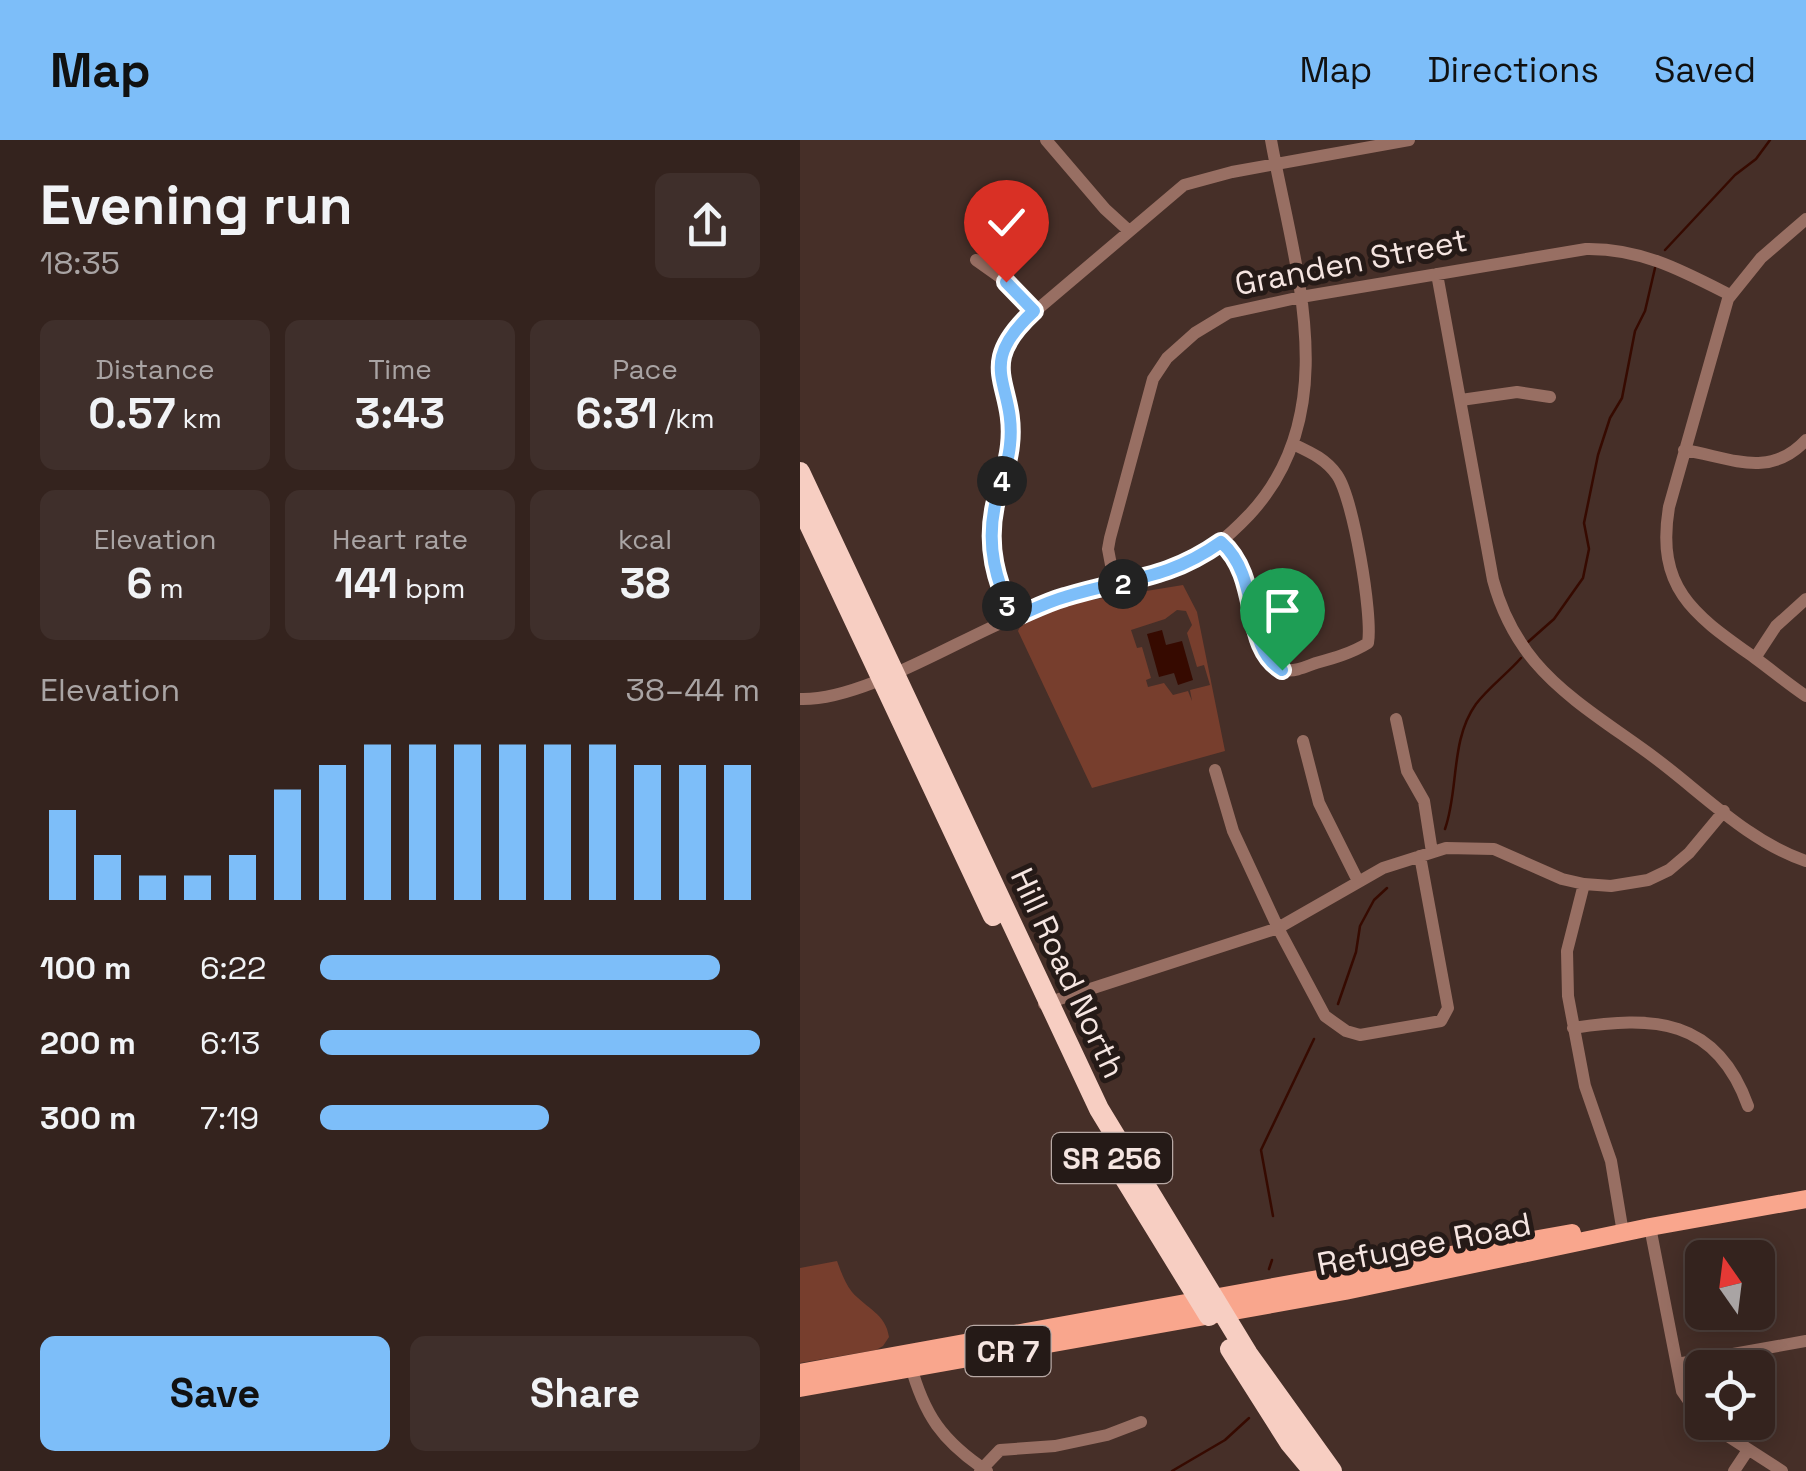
<!DOCTYPE html>
<html lang="en">
<head>
<meta charset="utf-8">
<style>
  :root { --surface:#34231e; --page:#3f2f2b; --text:#f1f3f6; --muted:#a9a4a4; --line:#4e403c; --accent:#7dbef9 }
  body { margin:0; font-family:"Space Grotesk",sans-serif; background:var(--page); color:var(--text); height:100vh; display:flex; flex-direction:column; font-size:38px; white-space:nowrap }
  * { box-sizing:border-box; margin:0 }
  p { font-size:32px; color:var(--muted) }
  .icon { flex:none; width:55px; height:55px; fill:none; stroke:currentColor; stroke-width:2; stroke-linecap:round; stroke-linejoin:round }
  .map { position:relative; flex:1; overflow:hidden }
  .details { display:flex; flex-direction:column; background:var(--surface); width:800px }
  .details>* { flex:none }
  .needle { width:65px; rotate:346deg }
  .fabs { position:absolute; left:885px; top:1100px; display:grid; gap:20px }
  .fabs a { display:grid; place-items:center; width:90px; height:90px; border-radius:15px; background:var(--surface); box-shadow:0 5px 25px #0003,0 0 0 2px var(--line); font-size:50px }
  .pin { position:absolute; display:grid; place-items:center; width:85px; height:85px; color:#fff; margin:-102px -42px; border-radius:50% 50% 50% 0; rotate:-45deg; box-shadow:0 0 10px #0007 }
  .pin .icon { rotate:45deg }
  .km { position:absolute; width:50px; height:50px; margin:-25px; border-radius:50%; background:#222; color:#fff; font-size:28px; line-height:50px; text-align:center }
  .round { display:grid; place-items:center; flex:none; width:105px; height:105px; border-radius:15px; background:var(--page) }
  .headline { display:flex; align-items:center; justify-content:space-between; height:170px; padding:0 40px }
  h1 { font-size:55px; font-weight:600; line-height:75px }
  .metrics { display:grid; grid-template-columns:repeat(3,1fr); gap:15px; height:170px; padding:10px 40px }
  .metrics div { display:grid; align-content:center; border-radius:15px; background:var(--page); text-align:center }
  .metrics b { font-size:42px; font-weight:600 }
  .metrics small { font-size:28px; font-weight:400 }
  .metrics p { font-size:28px }
  .chart { height:280px; padding:20px 40px }
  .chart p { display:flex; justify-content:space-between }
  .chart svg { width:100%; height:180px; margin-top:10px; stroke:var(--accent); stroke-width:6 }
  .primary-button { display:flex; gap:20px; margin-top:auto; padding:20px 40px }
  .primary-button a { flex:1; height:115px; border-radius:15px; background:var(--accent); color:#111; font-size:40px; font-weight:600; line-height:115px; text-align:center }
  .primary-button a+a { background:var(--page); color:var(--text) }
  ul { padding:0 40px; list-style:none; font-size:32px }
  li { display:grid; grid-template-columns:160px 120px 1fr; align-items:center; height:75px }
  li i { height:25px; border-radius:12px; background:var(--accent) }
  header { display:flex; align-items:center; gap:60px; box-sizing:border-box; height:140px; padding:0 50px; background:var(--accent); color:#111 }
  header strong { font-size:48px }
  nav { display:flex; gap:55px; margin-inline-start:auto; font-size:35px }
  main { display:flex; flex:1; min-height:0 }
  .map>svg:first-child { display:block }
  .green { fill:#773e2d; fill-rule:evenodd }
  .water { fill:#360a00 }
  .lines { fill:none; stroke-linecap:round; stroke-linejoin:round }
  .stream { stroke:#360a00; stroke-width:2.5 }
  .minor { stroke:#986f63; stroke-width:12 }
  .major { stroke:#f9a68d; stroke-width:18 }
  .highway { stroke:#f7cec2; stroke-width:20 }
  .route-casing { stroke:#fff; stroke-width:20 }
  .route { stroke:#7dbef9; stroke-width:12 }
  .labels { text-anchor:middle; dominant-baseline:central; stroke-width:10; stroke-linejoin:round; paint-order:stroke }
  .shield { fill:#251a17; stroke:#b7a8a4; stroke-width:2.5 }
  .shield-label { font-size:30px; font-weight:bold; fill:#f5e5e1 }
  .street-label { font-size:32px; fill:#f5e5e1; stroke:#251a17 }
</style>
</head>
<body>
<header>
<strong>Map</strong>
<nav><a>Map</a><a>Directions</a><a>Saved</a></nav>
</header>
<main>
<section class="details">
<div class="headline"><div><h1>Evening run</h1><p>18:35</p></div><a class="round"><svg class="icon" aria-label="share" viewBox="0 0 24 24"><path d="M12 15V3M7 8l5-5 5 5M5 13v7h14v-7"/></svg></a></div>
<div class="metrics">
<div><p>Distance</p><b>0.57<small> km</small></b></div>
<div><p>Time</p><b>3:43</b></div>
<div><p>Pace</p><b>6:31<small> /km</small></b></div>
</div>
<div class="metrics">
<div><p>Elevation</p><b>6<small> m</small></b></div>
<div><p>Heart rate</p><b>141<small> bpm</small></b></div>
<div><p>kcal</p><b>38</b></div>
</div>
<div class="chart"><p><span>Elevation</span>38–44 m</p>
<svg viewBox="0 0 160 44" preserveAspectRatio="none"><path d="M5 44V22M15 44V33M25 44V38M35 44V38M45 44V33M55 44V17M65 44V11M75 44V6M85 44V6M95 44V6M105 44V6M115 44V6M125 44V6M135 44V11M145 44V11M155 44V11"/></svg>
</div>
<ul>
<li><b>100 m</b>6:22<i style="width:91%"></i></li>
<li><b>200 m</b>6:13<i style="width:100%"></i></li>
<li><b>300 m</b>7:19<i style="width:52%"></i></li>
</ul>
<div class="primary-button"><a>Save</a><a>Share</a></div>
</section>
<div class="map">
<svg width="1006" height="1331" viewBox="0 0 1006 1331">
  <rect width="100%" height="100%" fill="#462f28"/>
  <path class="green" d="M383,445L397,472L425,611L292,648L218,491L222,483L267,464ZM377,470L386,471L392,485L387,493L397,527L404,525L410,545L390,550L392,561L388,551L373,555L364,543L348,547L346,540L351,538L342,507L337,508L331,490L365,479Z
    M37,1121C41,1132 45,1143 52,1152C66,1168 86,1174 89,1197L83,1206L76,1210L0,1223V1128Z"/>
  <path class="water" d="M362,490L366,505L382,501L393,540L378,545L374,533L359,537L347,494Z"/>
  <g class="lines">
    <path class="stream" d="M865,110L935,35L956,19L970,0
      M728,502L754,479L783,438L789,409L784,383L798,315L810,278L822,258L835,191L845,171L855,128
      M645,689C659,650 650,600 676,564C689,547 707,534 721,518
      M538,864L556,812L560,786L574,760L587,748
      M473,1076L461,1010L514,899
      M469,1129L472,1120
      M372,1331L425,1300L449,1278"/>
    <path class="minor" d="M246,0L305,69L328,90
      M1006,79L961,118L928,159L869,367C855,450 896,476 955,518C973,531 988,544 1006,556
      M176,120L207,142L234,171
      M637,134L693,440C701,470 715,498 735,522C767,560 815,588 855,618C902,653 949,702 1006,721
      M661,260L717,252L750,257
      M884,310C929,317 969,340 1006,300
      M421,401C431,411 440,420 445,433C454,458 452,526 485,530C496,532 507,526 516,523C534,518 552,513 568,503C573,475 553,358 537,335C526,319 510,312 493,304
      M315,446L308,409L310,398L353,239L367,218L395,193L428,173L501,157L786,109C841,108 883,131 930,155
      M213,477C192,433 187,397 200,349C204,332 211,314 211,296C210,250 185,228 219,185L384,45L432,32L609,0
      M955,518L976,486L1006,459
      M0,559C62,561 157,500 217,476C233,469 250,462 266,457C306,445 346,442 383,425C409,414 430,395 449,375C547,271 493,123 471,0
      M596,579L607,631L624,661L632,712
      M503,601L519,663L558,741
      M415,630L433,691L478,788L525,876L546,891L560,895L641,881L648,868L620,716
      M784,744L767,811L768,856L785,946L811,1021L823,1093
      M244,864L478,788L583,728L646,708L694,709L762,739L784,744L811,746L848,740L869,730L889,713L924,671
      M773,888C853,876 916,877 948,966
      M850,1087L882,1251L902,1280
      M110,1223C124,1275 142,1301 187,1331
      M877,1224L1006,1201
      M906,1282L982,1331
      M180,1331L200,1310L255,1306L307,1295L341,1282
      M934,1331L948,1310"/>
    <path class="major" d="M0,1233L772,1093
      M0,1248L545,1151L850,1087L1006,1059"/>
    <path class="highway" d="M0,332L299,969L448,1214L532,1331
      M0,365L193,776
      M309,1013L409,1176
      M430,1209L489,1302L513,1331"/>
  </g>
  <g class="lines">
    <defs>
      <path id="route" d="M206,142L234,171C172,228 217,243 210,305C208,326 200,346 195,365C186,407 196,440 213,478C230,471 247,462 265,457C325,438 366,441 421,402C463,439 441,506 482,530"/>
    </defs>
    <use href="#route" class="route-casing"/>
    <use href="#route" class="route"/>
  </g>
  <g class="labels">
    <g class="shield">
      <rect x="252" y="993" width="120" height="50" rx="8"/>
      <rect x="165.5" y="1186" width="85" height="50" rx="8"/>
    </g>
    <g class="shield-label">
      <text x="312" y="1018">SR 256</text>
      <text x="208" y="1211">CR 7</text>
    </g>
    <g class="street-label">
      <text transform="translate(551 122) rotate(-11)">Granden Street</text>
      <text transform="translate(268 833) rotate(65)">Hill Road North</text>
      <text transform="translate(624 1104) rotate(-11)">Refugee Road</text>
    </g>
  </g>
</svg>
<div class="fabs">
<a><svg class="needle" viewBox="-14 -14 28 28"><path d="M0-13l5 13h-10z" fill="#e53935"/><path d="M0 13l5-13h-10z" fill="#a9a4a4"/></svg></a>
<a><svg class="icon" aria-label="locate" viewBox="0 0 24 24"><circle cx="12" cy="12" r="6"/><path d="M12 2v4M12 18v4M2 12h4M18 12h4"/></svg></a>
</div>
<div class="pin" style="left:482px;top:530px;background:#1e9e55"><svg class="icon" aria-label="arrive" viewBox="0 0 24 24"><path d="M6 21V4h12l-3 4 3 4H6"/></svg></div>
<div class="pin" style="left:206px;top:142px;background:#d93025"><svg class="icon" aria-label="check" viewBox="0 0 24 24"><path d="M5 12l5 5 9-10"/></svg></div>
<b class="km" style="left:323px;top:444px">2</b>
<b class="km" style="left:207px;top:466px">3</b>
<b class="km" style="left:202px;top:341px">4</b>
</div>
</main>
</body>
</html>
